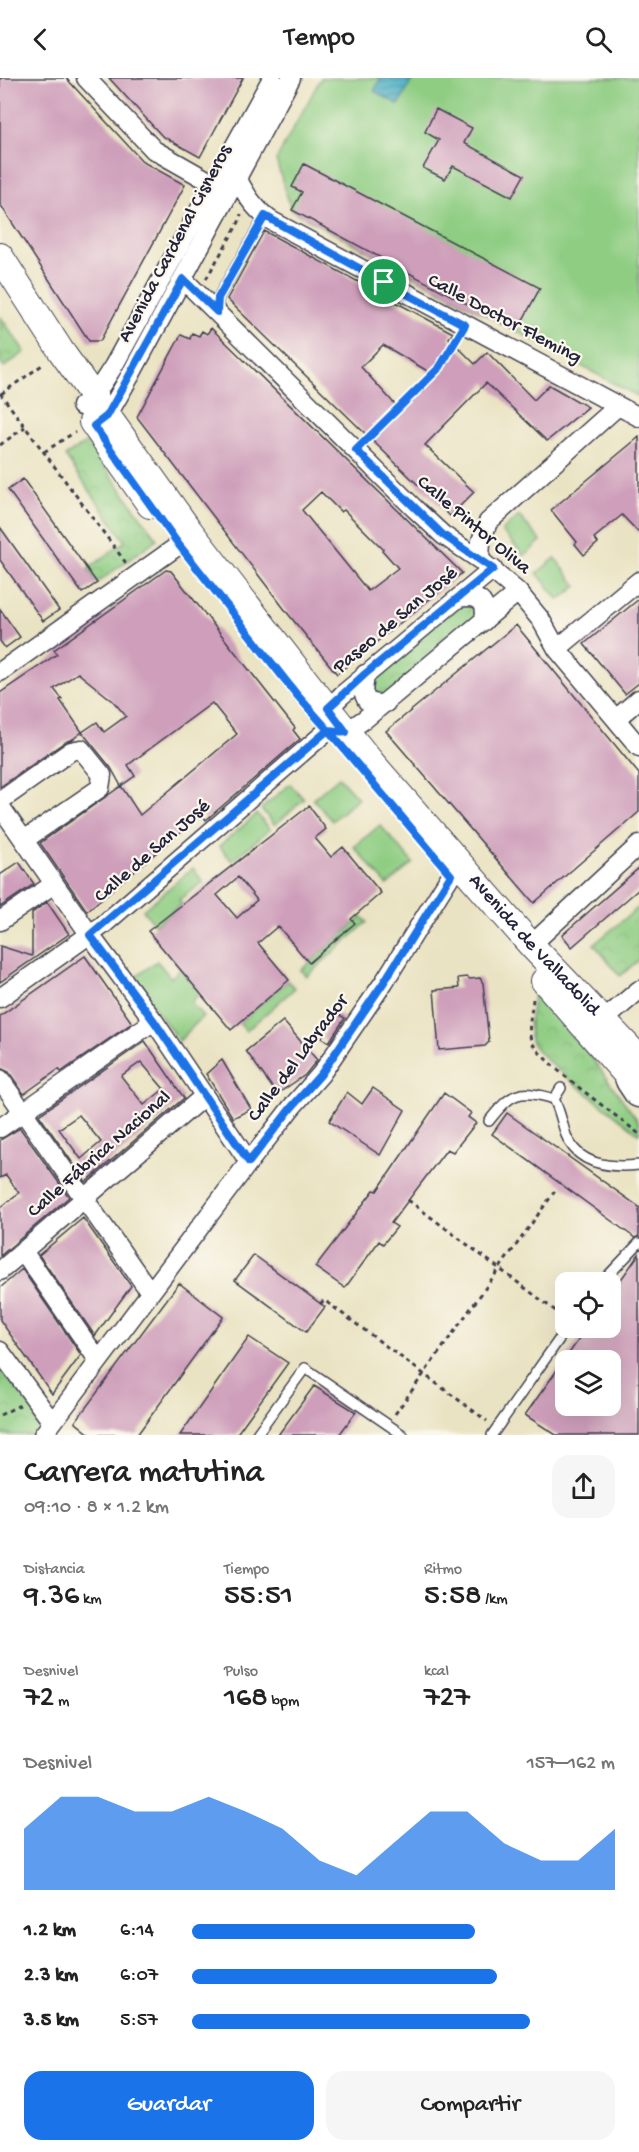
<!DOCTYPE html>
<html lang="es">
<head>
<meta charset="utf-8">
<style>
  :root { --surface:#fff; --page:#f6f6f6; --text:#222; --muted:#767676; --accent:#1a73e8 }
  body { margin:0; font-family:"Gochi Hand",sans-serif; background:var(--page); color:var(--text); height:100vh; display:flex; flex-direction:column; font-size:22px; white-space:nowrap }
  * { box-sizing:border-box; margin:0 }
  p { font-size:20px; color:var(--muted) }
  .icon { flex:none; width:33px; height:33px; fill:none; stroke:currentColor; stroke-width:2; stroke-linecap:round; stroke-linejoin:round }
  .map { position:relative; height:1357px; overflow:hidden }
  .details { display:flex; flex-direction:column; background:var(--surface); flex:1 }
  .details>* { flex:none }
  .fabs { position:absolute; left:555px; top:1194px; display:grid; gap:12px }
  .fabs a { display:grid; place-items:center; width:66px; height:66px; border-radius:12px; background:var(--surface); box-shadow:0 6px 24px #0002; font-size:30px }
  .pin { position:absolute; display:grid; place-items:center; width:51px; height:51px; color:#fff; margin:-26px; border:3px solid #fff; border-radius:50%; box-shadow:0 2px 6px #0007 }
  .round { display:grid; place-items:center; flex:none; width:63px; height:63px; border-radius:18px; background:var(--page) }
  .head { display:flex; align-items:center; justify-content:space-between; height:102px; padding:0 24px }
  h1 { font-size:33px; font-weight:600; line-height:45px }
  .figures { display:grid; grid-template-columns:repeat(3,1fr); gap:9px; height:102px; padding:6px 24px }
  .figures div { display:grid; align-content:center }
  .figures b { font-size:30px; font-weight:600 }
  .figures small { font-size:16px; font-weight:400 }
  .figures p { font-size:16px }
  .chart { height:168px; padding:12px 24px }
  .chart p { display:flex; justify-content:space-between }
  .chart svg { width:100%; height:108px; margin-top:6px; fill:var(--accent); opacity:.7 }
  .cta { display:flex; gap:12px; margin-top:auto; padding:12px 24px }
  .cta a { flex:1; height:69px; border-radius:18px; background:var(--accent); color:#fff; font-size:24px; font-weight:600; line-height:69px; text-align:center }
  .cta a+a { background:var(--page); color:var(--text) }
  ul { padding:0 24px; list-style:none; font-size:20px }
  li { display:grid; grid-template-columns:96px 72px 1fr; align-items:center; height:45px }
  li i { height:15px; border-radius:8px; background:var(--accent) }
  header { display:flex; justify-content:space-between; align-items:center; height:78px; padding:0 24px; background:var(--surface); font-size:27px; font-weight:600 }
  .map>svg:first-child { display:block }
  .grass { fill:#8fcd83; stroke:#58785f; stroke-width:1.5 }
  .park { fill:url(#park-crowns); stroke:#58785f; stroke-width:1.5 }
  .water { fill:url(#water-rules); stroke:#346880; stroke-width:1.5 }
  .building { fill:#ce9eba; fill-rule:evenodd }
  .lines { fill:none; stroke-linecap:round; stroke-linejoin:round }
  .lane-casing { stroke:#403f4f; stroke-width:12 }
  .street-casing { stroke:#403f4f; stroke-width:21 }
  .secondary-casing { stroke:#403f4f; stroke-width:28 }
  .primary-casing { stroke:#403f4f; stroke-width:33 }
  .path { stroke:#403f4f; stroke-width:3; stroke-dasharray:4.5 4.5; stroke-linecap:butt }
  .lane { stroke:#fff; stroke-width:9 }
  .street { stroke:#fff; stroke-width:18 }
  .secondary { stroke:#fff; stroke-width:26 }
  .primary { stroke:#fff; stroke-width:30 }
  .route-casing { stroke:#fff; stroke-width:12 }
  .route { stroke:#1a73e8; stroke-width:8 }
  .labels { text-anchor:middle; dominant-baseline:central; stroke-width:4.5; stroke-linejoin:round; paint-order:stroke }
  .street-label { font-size:20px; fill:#22223b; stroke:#fbf7ec }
</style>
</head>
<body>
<header><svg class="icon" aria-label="back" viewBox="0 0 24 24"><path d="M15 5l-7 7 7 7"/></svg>Tempo<svg class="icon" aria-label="search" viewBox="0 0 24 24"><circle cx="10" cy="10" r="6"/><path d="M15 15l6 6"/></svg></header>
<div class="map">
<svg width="639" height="1357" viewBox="0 0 639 1357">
  <defs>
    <pattern id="park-crowns" width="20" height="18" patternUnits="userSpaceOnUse" patternTransform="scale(1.5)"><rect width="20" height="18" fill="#8fcd83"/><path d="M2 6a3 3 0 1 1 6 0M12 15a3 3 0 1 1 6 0" fill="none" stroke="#7bb072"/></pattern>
    <pattern id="water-rules" width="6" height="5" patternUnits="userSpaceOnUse" patternTransform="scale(1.5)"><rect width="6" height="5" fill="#46adc5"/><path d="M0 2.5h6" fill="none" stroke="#3a8ca1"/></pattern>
  </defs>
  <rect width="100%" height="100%" fill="#fbf7ec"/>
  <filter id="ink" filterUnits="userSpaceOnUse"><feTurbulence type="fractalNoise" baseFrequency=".0167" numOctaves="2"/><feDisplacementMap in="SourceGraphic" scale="12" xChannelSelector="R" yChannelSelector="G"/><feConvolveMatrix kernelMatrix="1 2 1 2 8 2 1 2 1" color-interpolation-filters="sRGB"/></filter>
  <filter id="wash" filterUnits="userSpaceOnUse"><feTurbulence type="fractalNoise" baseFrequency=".008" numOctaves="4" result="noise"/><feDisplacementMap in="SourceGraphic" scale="24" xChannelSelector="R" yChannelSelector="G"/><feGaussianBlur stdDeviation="1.35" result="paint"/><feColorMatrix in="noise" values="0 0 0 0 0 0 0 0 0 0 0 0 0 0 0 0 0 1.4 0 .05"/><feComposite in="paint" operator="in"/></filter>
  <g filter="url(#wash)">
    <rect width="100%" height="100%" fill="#eae3c3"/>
    <path class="grass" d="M321,0H639V319L291,132L276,82Z
      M519,438L541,463L524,478L502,453Z
      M555,480L577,508L559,522L537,495Z
      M339,699L358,720L332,743L313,721Z
      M290,706L304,721L275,747L261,731Z
      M257,736L270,751L232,783L219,768Z
      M380,747L413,785L387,807L354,769Z
      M193,790L203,804L179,822L182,826L155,847L143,832Z
      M362,839L367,844L307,898L301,892Z
      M157,883L171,900L180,891L200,914L191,925L203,938L179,963L133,901Z
      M288,903L295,910L246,953L239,945Z"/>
    <path class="park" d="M0,238L25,274L4,289L0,283Z
      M87,364L157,461L97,505L88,491L125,463L65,378Z
      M458,520L486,532L377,626L363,606Z
      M639,829V882L620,898L594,866Z
      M534,916L589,976L639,1044V1056C619,1038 537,982 531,962C527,948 532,931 534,916Z
      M0,1273L41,1330L43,1357H0Z"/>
    <path class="water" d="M381,0H413L399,27L374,13Z"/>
    <g id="blocks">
      <path class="building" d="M0,0H66L143,84L185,107L100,263H89L0,126Z
        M109,0H243L200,79L162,58Z
        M436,31L472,50L464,65L524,97L512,119L453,88L445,101L423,90L439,62L425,54Z
        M304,86L540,210L517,253L292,132L302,114L292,109Z
        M264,153L453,255L449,260L475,286L487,274L534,322L549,307L588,329L547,363L486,305L425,367L474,414L450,438L227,221ZM383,267L436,298L401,333L361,289Z
        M211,250L462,495L337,596L289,537L137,339L181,257L190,261L192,255L199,258L202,253L207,256ZM321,414L341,434L344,432L383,471L382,472L398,490L368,513L302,432Z
        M639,359V455L622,437L594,460L598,465L584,477L575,466L577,464L551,432Z
        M23,401L97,505L82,515L8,412Z
        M0,449L59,532L43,543L0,482Z
        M166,492L171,493L295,650L293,652L300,661L206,742L202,736L87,833L40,765L121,708L111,690L82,654L73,661L65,664L0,709V615L57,576L54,572ZM78,595L113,623L126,638L104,654L97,644L82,654L60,622L62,621L54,611ZM212,625L237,656L140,737L121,708L135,698L128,687Z
        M639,521V605L625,616L584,566Z
        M0,531L20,559L5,570L0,563Z
        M516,547L639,696V734L534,825L386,653Z
        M309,728L326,751L315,760L331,779L343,769L381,815L351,841L355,845L309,885L278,848L258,865L289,902L231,952L148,853ZM238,799L257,822L237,840L217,817Z
        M19,784L34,806L0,829V797Z
        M639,790V811L572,869L562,857Z
        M47,824L69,856L0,904V868L32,878V835Z
        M85,878L132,945L61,994L59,991L24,1016L9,994L0,990V938Z
        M467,899L470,901L480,900L483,905L489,964L485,968L439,972L434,912L459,910L458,900Z
        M335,935L345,940L329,964L322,960Z
        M283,943L317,982L305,997L277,1016L246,973Z
        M145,963L184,1020L86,1104L39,1037ZM141,984L164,1011L144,1027L121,998ZM79,1037L101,1064L81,1081L59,1051Z
        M222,982L251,1031L233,1040L206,996Z
        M373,1010L405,1032L380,1077L329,1043L347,1014L362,1026Z
        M444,1015L471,1035L468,1039L476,1045L453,1074L447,1071L391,1145L397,1149L383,1166L379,1163L345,1210L315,1189L374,1112L377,1113Z
        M507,1035L639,1129V1158L635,1160L492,1056Z
        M20,1050L69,1119L0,1178V1130L19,1115L6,1097L0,1100V1062Z
        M83,1140L131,1208L95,1258L39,1177Z
        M639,1176V1357H556L525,1337L587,1250H610V1217ZM566,1282H610V1328H566Z
        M254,1177L325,1229L306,1254L235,1202Z
        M22,1191L81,1277L52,1316L0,1242V1210Z
        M179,1205L223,1239L137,1357H91L75,1344Z
        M249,1259L288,1285L236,1357H180Z
        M314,1308L356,1334L339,1357H278Z"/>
    </g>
  </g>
  <g filter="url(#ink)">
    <use href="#blocks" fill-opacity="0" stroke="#403f4f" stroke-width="1.5"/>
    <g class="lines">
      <defs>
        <path id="lane" d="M217,234L218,220L265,138
          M554,1021L561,1010
          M489,1043C511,1015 519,1010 554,1021C560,1033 562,1045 566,1057C578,1088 611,1090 639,1087
          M602,1204L639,1165
          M256,1357L305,1290L403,1357
          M492,1357L567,1250"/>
        <path id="street" d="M86,0L154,72L214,106
          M237,100C246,117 254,130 270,142L639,339
          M183,201L415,431L443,457L480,482L518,514L541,542L557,571L639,669
          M81,328L94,318L113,289L272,0
          M100,343L107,338L130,298L291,0
          M480,482L481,463L488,444L618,328
          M458,520C477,517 488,521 484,543
          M557,571L639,503
          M0,594L179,467
          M365,596L363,614L367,623L377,626L386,625
          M328,641L329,630L342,617L493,491
          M616,641L639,621
          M336,653L346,654L365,641L518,514
          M0,723L71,673L81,671L102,697L100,710L24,762
          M0,728L90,857L154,943L249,1084
          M0,843L54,806
          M531,867L639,767
          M0,920L103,847L328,652
          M604,942L639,912
          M0,1001L150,1214
          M0,1050L154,943
          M23,1173L98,1282
          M0,1193L203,1019
          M0,1273L52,1344
          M43,1357L249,1084L291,1030L321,996L384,904L451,797"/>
        <g id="secondary">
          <path id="s1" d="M0,178L61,273L189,452L309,607L372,685L531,867L639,980"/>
          <path d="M92,344L150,427"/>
          <path d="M544,903L631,1002"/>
        </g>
        <path id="primary" d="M631,1002L639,1014"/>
      </defs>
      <use href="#lane" class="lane-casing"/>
      <use href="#street" class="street-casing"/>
      <use href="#secondary" class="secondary-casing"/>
      <use href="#primary" class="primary-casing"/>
      <path class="path" d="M206,201L239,144L241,136
        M0,315L126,485
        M1,316L45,285
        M366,361L440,289L458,259
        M0,367L25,349
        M44,374L75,354
        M533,921C532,934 527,950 531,962C538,983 618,1038 639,1056
        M408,1122L565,1240
        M320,1226L324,1222L487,1343
        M395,1336L555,1113
        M0,1337L20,1327"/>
      <use href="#lane" class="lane"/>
      <use href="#street" class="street"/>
      <use href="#secondary" class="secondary"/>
      <use href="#primary" class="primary"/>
    </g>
  </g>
  <g class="lines" filter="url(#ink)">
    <defs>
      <path id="route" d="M384,204L265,138L218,220L217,234L183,201L107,338L94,348L179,467L297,617L328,652L90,857L154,943L249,1084L291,1030L321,996L384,904L451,797L328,652L346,654L328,630L365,596L493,491L443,457L356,372L440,289L465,247L384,204"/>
    </defs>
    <use href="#route" class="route-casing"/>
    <use href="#route" class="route"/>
  </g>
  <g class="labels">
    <g class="street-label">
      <text transform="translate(176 166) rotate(-62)">Avenida Cardenal Cisneros</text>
      <text transform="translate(504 242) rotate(28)">Calle Doctor Fleming</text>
      <text transform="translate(473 448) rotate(40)">Calle Pintor Oliva</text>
      <text transform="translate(396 543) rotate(-40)">Paseo de San José</text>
      <text transform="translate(153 774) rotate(-41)">Calle de San José</text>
      <text stroke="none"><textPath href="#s1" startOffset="873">Avenida de Valladolid</textPath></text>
      <text transform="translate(299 981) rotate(-53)">Calle del Labrador</text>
      <text transform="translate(100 1077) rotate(-41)">Calle Fábrica Nacional</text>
    </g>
  </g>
</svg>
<div class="fabs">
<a><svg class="icon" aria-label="locate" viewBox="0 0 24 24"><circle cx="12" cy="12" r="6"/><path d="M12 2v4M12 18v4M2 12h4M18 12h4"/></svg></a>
<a><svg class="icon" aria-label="layers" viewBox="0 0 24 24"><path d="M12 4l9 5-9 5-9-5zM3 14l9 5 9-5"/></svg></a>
</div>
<div class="pin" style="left:384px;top:204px;background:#1e9e55"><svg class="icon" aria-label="arrive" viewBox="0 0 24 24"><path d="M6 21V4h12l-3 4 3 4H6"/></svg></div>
</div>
<section class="details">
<div class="head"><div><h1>Carrera matutina</h1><p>09:10 · 8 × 1.2 km</p></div><a class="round"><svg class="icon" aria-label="share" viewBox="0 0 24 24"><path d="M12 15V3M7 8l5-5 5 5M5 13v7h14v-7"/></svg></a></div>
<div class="figures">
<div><p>Distancia</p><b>9.36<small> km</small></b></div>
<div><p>Tiempo</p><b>55:51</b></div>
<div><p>Ritmo</p><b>5:58<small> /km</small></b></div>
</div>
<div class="figures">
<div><p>Desnivel</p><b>72<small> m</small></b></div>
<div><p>Pulso</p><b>168<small> bpm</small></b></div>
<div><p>kcal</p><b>727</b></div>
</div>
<div class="chart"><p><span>Desnivel</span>157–162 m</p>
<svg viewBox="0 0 160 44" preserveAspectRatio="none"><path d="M0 44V19L10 6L20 6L30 12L40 12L50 6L60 12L70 19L80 32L90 38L100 25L110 12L120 12L130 25L140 32L150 32L160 19V44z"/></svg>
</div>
<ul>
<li><b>1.2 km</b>6:14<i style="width:67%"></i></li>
<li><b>2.3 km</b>6:07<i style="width:72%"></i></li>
<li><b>3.5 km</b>5:57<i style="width:80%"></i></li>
</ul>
<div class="cta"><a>Guardar</a><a>Compartir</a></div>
</section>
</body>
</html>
